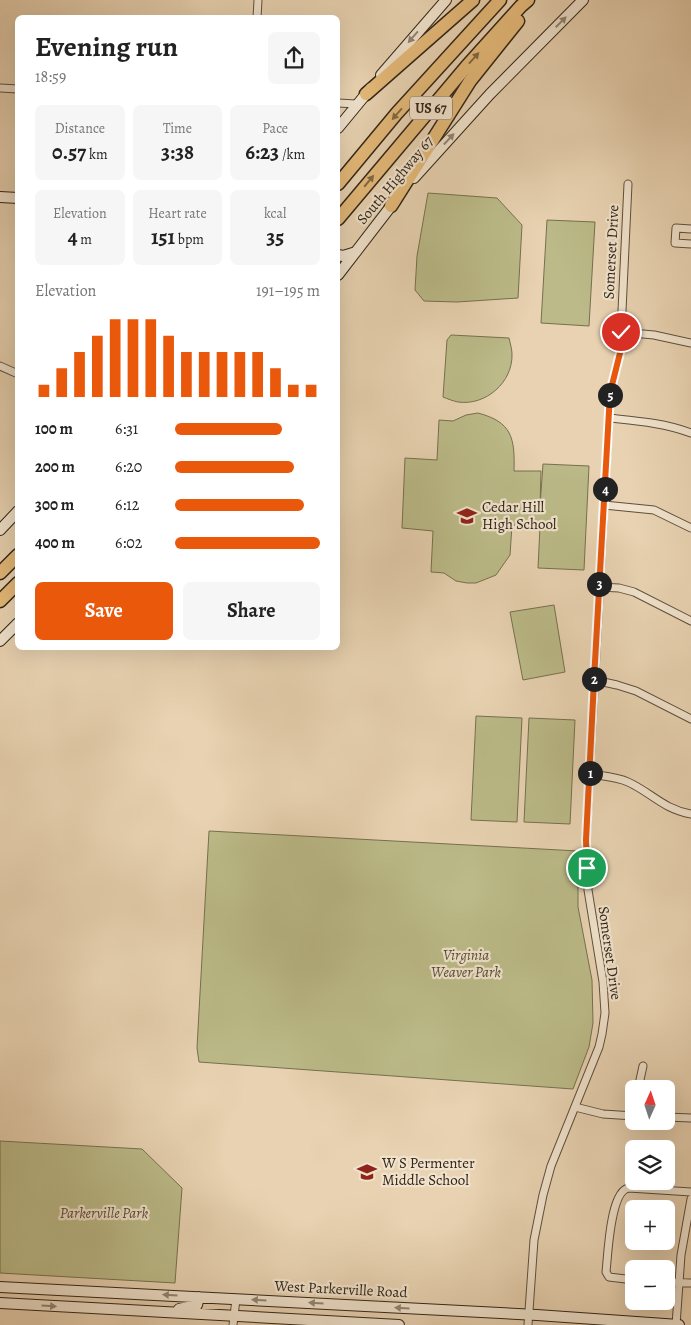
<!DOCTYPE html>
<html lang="en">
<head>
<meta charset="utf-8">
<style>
  :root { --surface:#fff; --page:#f6f6f6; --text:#222; --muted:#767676; --accent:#ea580c }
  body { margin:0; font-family:Alegreya,serif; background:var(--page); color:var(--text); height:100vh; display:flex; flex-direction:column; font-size:19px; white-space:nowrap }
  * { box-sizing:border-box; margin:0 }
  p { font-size:16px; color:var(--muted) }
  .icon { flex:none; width:28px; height:28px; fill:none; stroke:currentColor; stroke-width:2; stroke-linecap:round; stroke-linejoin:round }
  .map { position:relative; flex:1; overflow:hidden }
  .sheet { position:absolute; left:15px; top:15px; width:325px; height:635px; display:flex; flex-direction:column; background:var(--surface); border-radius:8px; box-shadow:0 5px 20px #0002 }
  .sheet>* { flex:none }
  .needle { width:32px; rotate:3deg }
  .buttons { position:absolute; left:625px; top:1080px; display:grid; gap:10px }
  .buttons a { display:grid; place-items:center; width:50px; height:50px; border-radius:8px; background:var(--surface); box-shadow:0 5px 20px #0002; font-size:25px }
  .pin { position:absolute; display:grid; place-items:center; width:42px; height:42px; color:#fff; margin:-21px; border:2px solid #fff; border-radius:50%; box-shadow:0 1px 5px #0007 }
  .km { position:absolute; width:25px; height:25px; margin:-12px; border-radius:50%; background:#222; color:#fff; font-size:14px; line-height:25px; text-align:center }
  .round { display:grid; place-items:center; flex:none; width:52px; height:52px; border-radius:8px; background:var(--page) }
  .head { display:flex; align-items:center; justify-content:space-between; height:85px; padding:0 20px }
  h1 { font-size:28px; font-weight:700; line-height:38px }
  .stats { display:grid; grid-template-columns:repeat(3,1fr); gap:8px; height:85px; padding:5px 20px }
  .stats div { display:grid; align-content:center; border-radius:8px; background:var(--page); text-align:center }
  .stats b { font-size:21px; font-weight:700 }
  .stats small { font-size:14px; font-weight:400 }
  .stats p { font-size:14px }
  .chart { height:140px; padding:10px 20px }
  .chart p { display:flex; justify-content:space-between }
  .chart svg { width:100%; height:90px; margin-top:5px; stroke:var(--accent); stroke-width:6 }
  .button { display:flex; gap:10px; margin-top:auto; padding:10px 20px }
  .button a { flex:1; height:58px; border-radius:8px; background:var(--accent); color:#fff; font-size:20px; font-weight:700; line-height:58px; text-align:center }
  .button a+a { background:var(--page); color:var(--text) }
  ul { padding:0 20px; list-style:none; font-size:16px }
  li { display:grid; grid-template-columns:80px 60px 1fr; align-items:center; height:38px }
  li i { height:12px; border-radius:6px; background:var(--accent) }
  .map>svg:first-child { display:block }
  .green { fill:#bbba88; stroke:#767050 }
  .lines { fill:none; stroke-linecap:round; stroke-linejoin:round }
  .street-casing { stroke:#5f503e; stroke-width:9 }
  .secondary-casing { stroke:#312518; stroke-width:12 }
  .highway-casing { stroke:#312518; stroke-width:15 }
  .street { stroke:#f0e2cc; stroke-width:7 }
  .secondary { stroke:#f0e2cc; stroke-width:10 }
  .highway { stroke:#e4b978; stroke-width:12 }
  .oneway { fill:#908472 }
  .oneway2 { fill:#826843 }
  .route-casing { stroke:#fff; stroke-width:10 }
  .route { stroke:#ea580c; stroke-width:6 }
  .labels { text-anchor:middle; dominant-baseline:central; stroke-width:4.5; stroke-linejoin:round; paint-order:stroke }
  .shield { fill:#f0e2cc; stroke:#6a5e4e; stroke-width:1 }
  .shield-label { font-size:14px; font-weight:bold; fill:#312518 }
  .street-label { font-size:15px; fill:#312518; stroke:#f0e2cc }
  .poi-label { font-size:15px; fill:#312518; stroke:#f0e2cc; text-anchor:start }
  .park-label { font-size:15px; font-style:italic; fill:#544a34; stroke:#f0e2cc }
</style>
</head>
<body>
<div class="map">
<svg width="691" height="1325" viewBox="0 0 691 1325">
  <rect width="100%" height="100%" fill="#e8d2b1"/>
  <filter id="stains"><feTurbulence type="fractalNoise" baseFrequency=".004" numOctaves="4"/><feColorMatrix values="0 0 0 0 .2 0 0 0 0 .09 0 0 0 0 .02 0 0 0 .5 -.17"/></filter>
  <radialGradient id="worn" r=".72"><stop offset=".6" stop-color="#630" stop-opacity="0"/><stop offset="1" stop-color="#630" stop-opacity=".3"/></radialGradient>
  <path class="green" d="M428,193L497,198L522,225L518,298L457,302L424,301L415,290L417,256Z
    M547,220L595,222L589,326L541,323Z
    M451,335L509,338C510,343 512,349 512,354C513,382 486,406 458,402C453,401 448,399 443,397L447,340Z
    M478,413C512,422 515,438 514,471H541L540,506L543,464L589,466L584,570L538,568L540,527L512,525L510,555L496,575L476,583H467L456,581L444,573L431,572L433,531L402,528L405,458L437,460L439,420L453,421L466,415Z
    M554,605L565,672L523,680L510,612Z
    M476,716L522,718L517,822L471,820Z
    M529,718L575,720L570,824L524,822Z
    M209,831L578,851V907L592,980L593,1023L589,1047L573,1089L199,1062L197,1048Z
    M0,1141L142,1149L182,1188L175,1283L0,1273Z"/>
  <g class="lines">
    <defs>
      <path id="street" d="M257,18L258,0
        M0,88L18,89
        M338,103L356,104
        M691,229L676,228L675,243L691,244
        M621,332L654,335L691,343
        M0,366L18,374
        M609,418C637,421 664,423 691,433
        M604,505L654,510L691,528
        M599,587L619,588L634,592L691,621
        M594,680L617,685L636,691L691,719
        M590,774C602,776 617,777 628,782C652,793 663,809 691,814
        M638,1089L643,1066
        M575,1107L603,1114L634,1116
        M666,1117L691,1118
        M634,1280L609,1277L606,1272C608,1255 610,1190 629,1188L691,1192
        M666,1282L691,1283
        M233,1325L236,1299
        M528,1325L534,1240L543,1195L551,1166L599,1047L602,1034L605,1013L603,982L588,890L586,840L610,393L620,353L628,184
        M676,1325L681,1255L691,1199"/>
      <path id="secondary" d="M381,75L446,0
        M338,128L371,88
        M414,178L490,94L583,0
        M0,197L18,198
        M338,255L343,256L356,252
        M338,275L395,201
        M0,530L18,511
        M0,641L18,623
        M0,1287L537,1315L679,1325
        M0,1303L399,1325
        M179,1309L197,1305L199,1297"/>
      <path id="highway" d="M366,94L473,0
        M338,184L397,113L500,0
        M391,206L470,81L518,21
        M338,219L466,67L521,6L528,0
        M0,573L18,555
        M0,601L18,583"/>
    </defs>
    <use href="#street" class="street-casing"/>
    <use href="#secondary" class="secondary-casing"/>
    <use href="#highway" class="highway-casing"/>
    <use href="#street" class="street"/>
    <use href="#secondary" class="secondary"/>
    <use href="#highway" class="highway"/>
  </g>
  <defs><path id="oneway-solid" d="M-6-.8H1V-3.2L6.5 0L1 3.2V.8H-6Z" transform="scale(1.25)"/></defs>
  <g class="oneway">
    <use href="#oneway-solid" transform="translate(561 22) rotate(-45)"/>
    <use href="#oneway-solid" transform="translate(413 37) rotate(131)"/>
    <use href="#oneway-solid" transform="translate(449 139) rotate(-47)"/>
    <use href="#oneway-solid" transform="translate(170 1295) rotate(-177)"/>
    <use href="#oneway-solid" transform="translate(259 1300) rotate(-177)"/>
    <use href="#oneway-solid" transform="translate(316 1303) rotate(-177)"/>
    <use href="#oneway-solid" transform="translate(49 1306) rotate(3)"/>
    <use href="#oneway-solid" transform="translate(402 1308) rotate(-177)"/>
  </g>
  <g class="oneway2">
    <use href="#oneway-solid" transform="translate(474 58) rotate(-48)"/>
    <use href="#oneway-solid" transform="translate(397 114) rotate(131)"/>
    <use href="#oneway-solid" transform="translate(369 181) rotate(-50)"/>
  </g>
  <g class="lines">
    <defs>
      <path id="route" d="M587,868L586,840L594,680L610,393L620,353L621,332"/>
    </defs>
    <use href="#route" class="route-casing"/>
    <use href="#route" class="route"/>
  </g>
  <defs>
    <symbol id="school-bare" viewBox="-9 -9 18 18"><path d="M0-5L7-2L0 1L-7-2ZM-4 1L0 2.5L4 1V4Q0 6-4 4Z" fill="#8f2418" stroke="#f0e2cc" stroke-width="2.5" paint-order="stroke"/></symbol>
  </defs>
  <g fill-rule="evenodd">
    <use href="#school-bare" x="453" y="502" width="28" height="28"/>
    <use href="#school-bare" x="353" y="1158" width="28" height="28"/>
  </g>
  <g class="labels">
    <rect class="shield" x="410" y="96.5" width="42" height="23" rx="4"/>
    <g class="shield-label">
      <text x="431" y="108">US 67</text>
    </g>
    <g class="street-label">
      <text transform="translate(395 180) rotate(-50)">South Highway 67</text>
      <text transform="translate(611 252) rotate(-87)">Somerset Drive</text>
      <text transform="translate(610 953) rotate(82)">Somerset Drive</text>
      <text transform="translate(341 1289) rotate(3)">West Parkerville Road</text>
    </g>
    <g class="poi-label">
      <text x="482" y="507">Cedar Hill<tspan x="482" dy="17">High School</tspan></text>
      <text x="382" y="1163">W S Permenter<tspan x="382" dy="17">Middle School</tspan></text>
    </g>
    <g class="park-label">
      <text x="466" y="955">Virginia<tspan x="466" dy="17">Weaver Park</tspan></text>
      <text x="104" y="1213">Parkerville Park</text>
    </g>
  </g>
  <rect width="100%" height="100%" filter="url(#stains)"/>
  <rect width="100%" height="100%" fill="url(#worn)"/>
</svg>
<div class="buttons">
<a><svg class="needle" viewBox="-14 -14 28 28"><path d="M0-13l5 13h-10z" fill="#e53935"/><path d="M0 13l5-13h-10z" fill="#767676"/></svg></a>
<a><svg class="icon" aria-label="layers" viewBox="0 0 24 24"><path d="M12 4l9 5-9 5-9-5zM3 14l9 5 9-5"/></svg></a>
<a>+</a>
<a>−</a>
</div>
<div class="pin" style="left:587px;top:868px;background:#1e9e55"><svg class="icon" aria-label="arrive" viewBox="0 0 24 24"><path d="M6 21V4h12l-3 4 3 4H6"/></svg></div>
<div class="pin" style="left:621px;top:332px;background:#d93025"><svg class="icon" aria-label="check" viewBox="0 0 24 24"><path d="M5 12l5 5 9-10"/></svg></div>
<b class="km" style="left:590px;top:773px">1</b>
<b class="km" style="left:594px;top:679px">2</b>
<b class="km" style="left:599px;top:584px">3</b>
<b class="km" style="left:605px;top:489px">4</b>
<b class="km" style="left:610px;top:395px">5</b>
<section class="sheet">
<div class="head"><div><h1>Evening run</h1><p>18:59</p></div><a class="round"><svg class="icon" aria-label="share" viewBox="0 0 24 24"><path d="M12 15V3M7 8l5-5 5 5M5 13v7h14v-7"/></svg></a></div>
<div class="stats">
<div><p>Distance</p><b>0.57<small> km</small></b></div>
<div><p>Time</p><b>3:38</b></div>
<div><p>Pace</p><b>6:23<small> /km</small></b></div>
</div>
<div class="stats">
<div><p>Elevation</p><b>4<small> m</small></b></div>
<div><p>Heart rate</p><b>151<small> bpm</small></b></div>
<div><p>kcal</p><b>35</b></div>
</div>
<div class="chart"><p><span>Elevation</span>191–195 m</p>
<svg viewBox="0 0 160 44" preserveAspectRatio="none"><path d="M5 44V38M15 44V30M25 44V22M35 44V14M45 44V6M55 44V6M65 44V6M75 44V14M85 44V22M95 44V22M105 44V22M115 44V22M125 44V22M135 44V30M145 44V38M155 44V38"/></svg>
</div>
<ul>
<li><b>100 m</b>6:31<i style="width:74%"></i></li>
<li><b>200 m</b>6:20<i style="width:82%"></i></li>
<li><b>300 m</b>6:12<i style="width:89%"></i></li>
<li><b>400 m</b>6:02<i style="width:100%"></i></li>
</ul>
<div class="button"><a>Save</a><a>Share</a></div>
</section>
</div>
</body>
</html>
